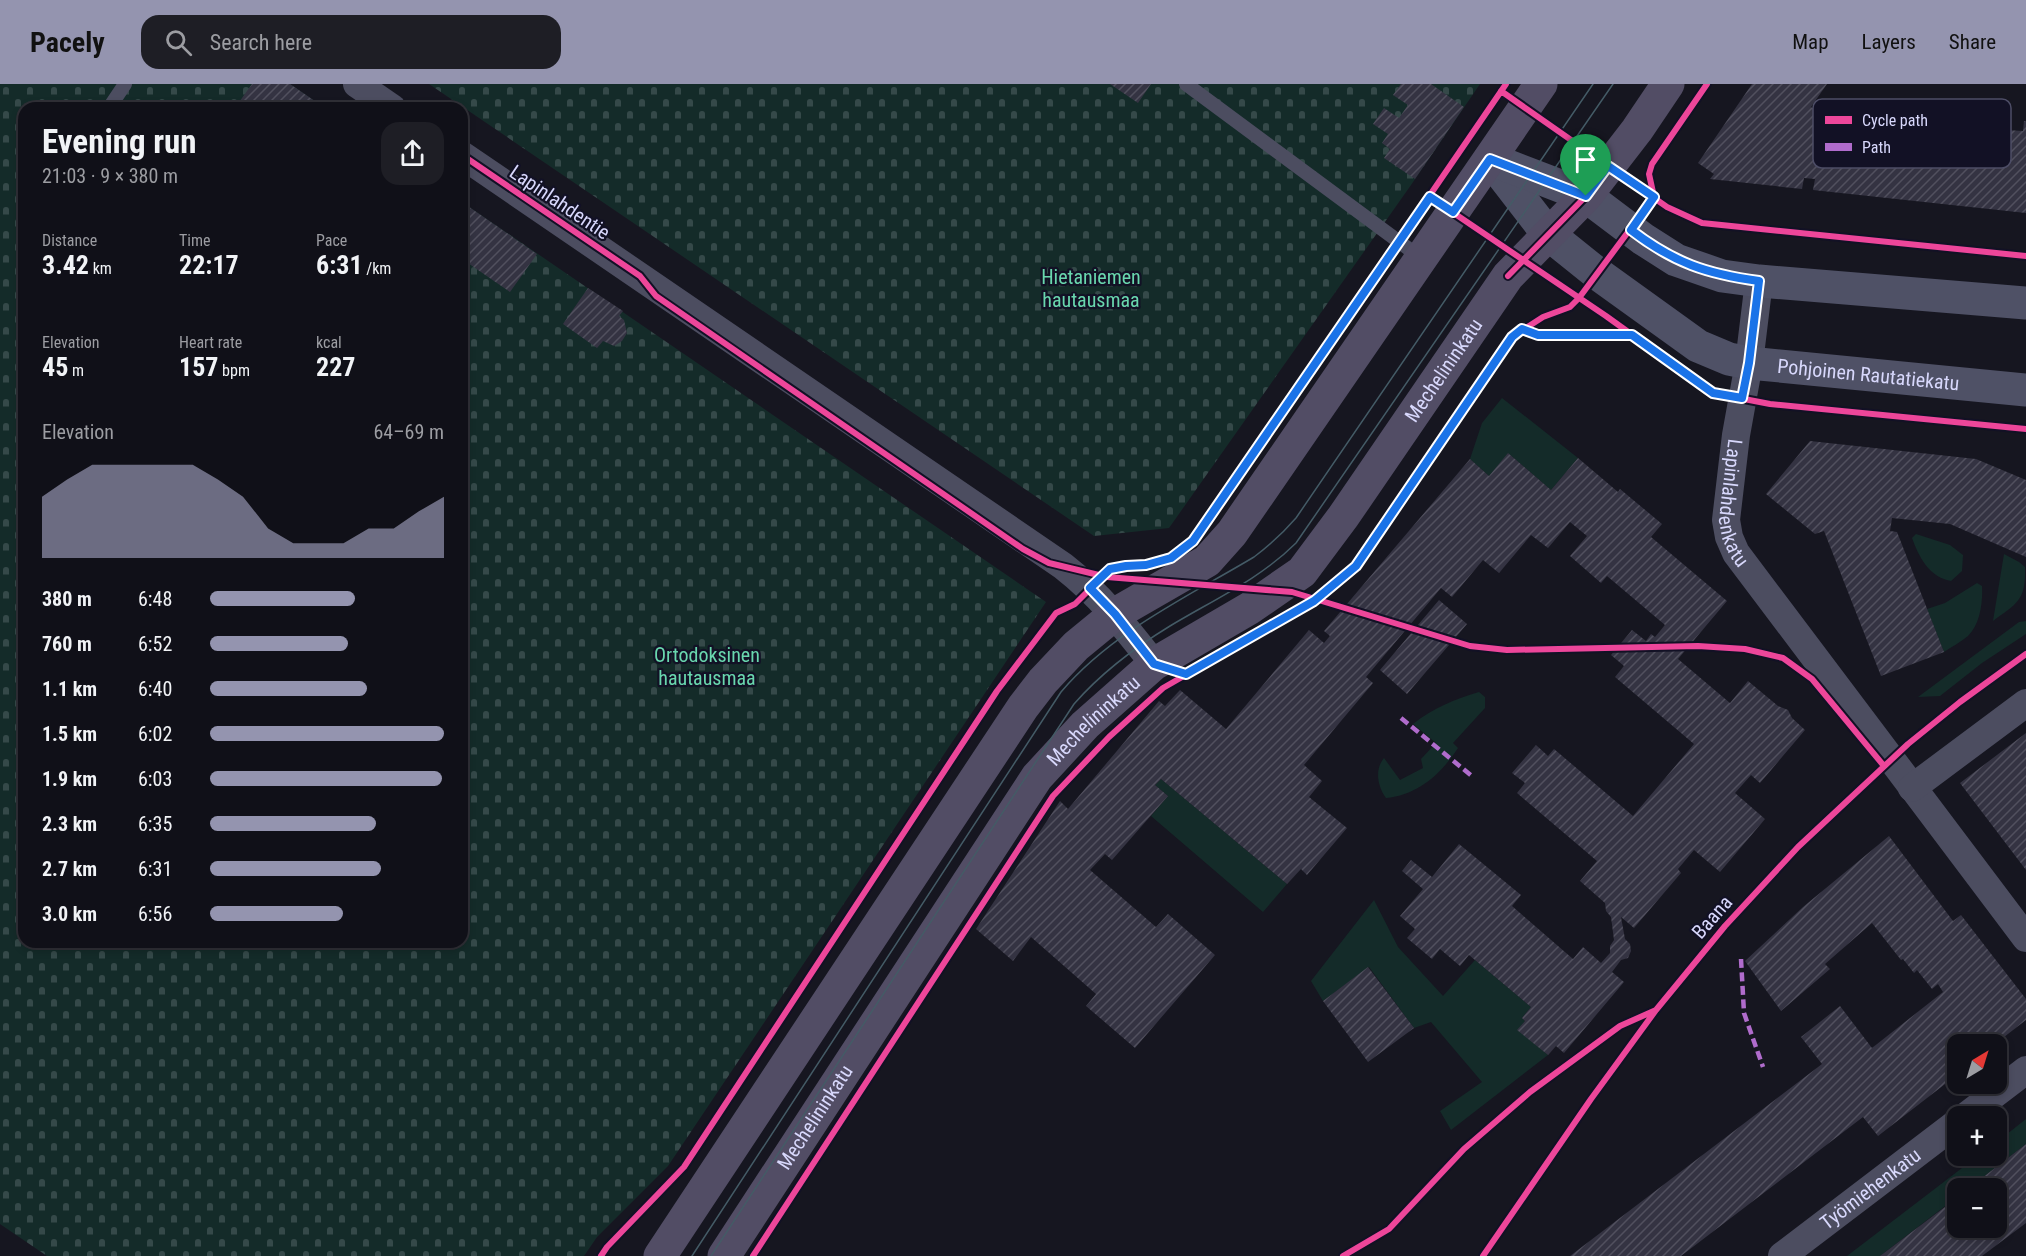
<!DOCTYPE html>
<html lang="en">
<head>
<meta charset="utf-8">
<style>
  :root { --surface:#101018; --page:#1e1e25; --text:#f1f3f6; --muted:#9c9da2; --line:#303037; --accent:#9494af }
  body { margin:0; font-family:"Roboto Condensed",sans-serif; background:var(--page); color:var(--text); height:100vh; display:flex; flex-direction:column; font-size:22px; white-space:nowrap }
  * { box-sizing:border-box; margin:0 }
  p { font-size:20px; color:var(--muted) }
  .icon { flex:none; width:33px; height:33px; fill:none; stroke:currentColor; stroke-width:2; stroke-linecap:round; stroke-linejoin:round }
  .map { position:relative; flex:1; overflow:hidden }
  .details { position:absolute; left:18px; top:18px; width:450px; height:846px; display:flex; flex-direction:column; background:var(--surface); border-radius:18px; box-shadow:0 3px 9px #0003,0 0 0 2px var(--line) }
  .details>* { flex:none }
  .needle { width:39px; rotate:38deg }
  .fabs { position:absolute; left:1947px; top:950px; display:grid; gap:12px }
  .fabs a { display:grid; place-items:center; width:60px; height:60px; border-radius:12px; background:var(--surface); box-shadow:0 3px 9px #0003,0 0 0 2px var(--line); font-size:30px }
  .pin { position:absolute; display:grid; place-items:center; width:51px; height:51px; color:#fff; margin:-62px -26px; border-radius:50% 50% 50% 0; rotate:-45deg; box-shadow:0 0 6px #0007 }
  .pin .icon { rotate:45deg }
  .round { display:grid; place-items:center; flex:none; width:63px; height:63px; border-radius:18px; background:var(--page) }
  .overview { display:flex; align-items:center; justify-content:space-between; height:102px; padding:0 24px }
  h1 { font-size:33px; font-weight:700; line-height:45px }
  .stats { display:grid; grid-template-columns:repeat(3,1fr); gap:9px; height:102px; padding:6px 24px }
  .stats div { display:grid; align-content:center }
  .stats b { font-size:26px; font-weight:700 }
  .stats small { font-size:16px; font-weight:400 }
  .stats p { font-size:16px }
  .chart { height:168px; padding:12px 24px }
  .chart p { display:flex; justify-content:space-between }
  .chart svg { width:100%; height:108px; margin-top:6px; fill:var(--accent); opacity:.7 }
  ul { padding:0 24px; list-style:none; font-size:20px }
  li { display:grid; grid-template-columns:96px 72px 1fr; align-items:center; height:45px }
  li i { height:15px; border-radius:8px; background:var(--accent) }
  header { display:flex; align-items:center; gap:36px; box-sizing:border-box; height:84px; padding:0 30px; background:var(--accent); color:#111 }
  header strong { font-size:28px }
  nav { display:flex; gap:33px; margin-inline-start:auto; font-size:21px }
  .search { width:420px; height:54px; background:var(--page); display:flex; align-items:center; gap:15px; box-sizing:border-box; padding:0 21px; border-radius:18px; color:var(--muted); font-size:22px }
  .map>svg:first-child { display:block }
  .green { fill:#142b29 }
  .cemetery { fill:url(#cemetery-stones) }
  .building { fill:url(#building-hatch) }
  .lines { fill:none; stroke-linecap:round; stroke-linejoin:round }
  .service { stroke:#4c4d60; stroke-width:14 }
  .minor { stroke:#4c4d60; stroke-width:28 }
  .secondary { stroke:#4f5166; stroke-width:33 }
  .primary { stroke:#524d65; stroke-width:33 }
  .tram { stroke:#445b66; stroke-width:1.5 }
  .quiet { stroke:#b06ccc; stroke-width:4.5; stroke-dasharray:9 4.5; stroke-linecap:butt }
  .cycleway-casing { stroke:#121125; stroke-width:10 }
  .cycleway { stroke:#ed469a; stroke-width:6 }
  .route-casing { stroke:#fff; stroke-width:12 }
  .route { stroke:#1a73e8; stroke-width:8 }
  .labels { text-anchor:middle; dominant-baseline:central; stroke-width:4.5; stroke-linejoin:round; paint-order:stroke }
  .street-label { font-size:20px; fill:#d8d8fc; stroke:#121125 }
  .park-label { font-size:20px; fill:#69d7ae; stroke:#121125 }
  .key { fill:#121125; stroke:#4d4d66; stroke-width:1.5 }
  .key-label { font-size:16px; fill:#d8d8fc }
</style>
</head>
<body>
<header>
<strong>Pacely</strong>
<div class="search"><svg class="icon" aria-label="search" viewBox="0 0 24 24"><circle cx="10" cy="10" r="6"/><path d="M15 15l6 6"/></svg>Search here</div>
<nav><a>Map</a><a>Layers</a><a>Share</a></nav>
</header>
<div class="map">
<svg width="2026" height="1172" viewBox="0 0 2026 1172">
  <defs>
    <pattern id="cemetery-stones" width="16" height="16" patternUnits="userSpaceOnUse" patternTransform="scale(1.5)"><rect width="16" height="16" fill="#142b29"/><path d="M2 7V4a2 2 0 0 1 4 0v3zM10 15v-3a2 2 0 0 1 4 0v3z" fill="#354949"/></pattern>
    <pattern id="building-hatch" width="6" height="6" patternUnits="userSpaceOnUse" patternTransform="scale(1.5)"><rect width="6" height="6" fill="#343342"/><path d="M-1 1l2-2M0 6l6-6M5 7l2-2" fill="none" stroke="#51505e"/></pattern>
  </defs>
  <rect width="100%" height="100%" fill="#161620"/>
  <path class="green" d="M1502,314L1578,374L1551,406L1509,370L1489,392L1470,375L1482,339Z
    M1916,450L1950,461L1963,471L1962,487L1951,497C1929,493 1919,473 1912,454Z
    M2004,470L2019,478L2025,483C2026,516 2018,519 1993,537Z
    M1977,499L1982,502C1983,518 1980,541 1968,552C1961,558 1951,563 1944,568L1927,525L1945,519Z
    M2026,537V550L1982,579L1940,612L1918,613L2019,538Z
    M1479,608L1485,613V624L1453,659L1458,664C1441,690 1418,711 1386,714C1378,703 1374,686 1384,674L1400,696L1423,684L1421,675L1436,659L1413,640C1433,624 1455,615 1479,608Z
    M1161,695L1287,800L1263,828L1151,732L1168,712L1155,701Z
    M1374,816L1398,863L1443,912L1475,876L1531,923L1522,934L1525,937L1518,946L1548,971L1451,1046L1440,1027L1482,998L1431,938L1414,944L1369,883L1323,917L1311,897Z
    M2026,1035V1060L1969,1104H1958L1957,1113L1880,1172H1847L1979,1071H1996L1997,1058Z"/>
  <path class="cemetery" d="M0,0H290L325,24H24V858H462V118L1046,518L668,1082L597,1153L584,1172H47L0,1140Z
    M429,0H1480L1411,101L1169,444L1094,452Z"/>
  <path class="building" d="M252,0H290L325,24H242L237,21Z
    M1110,0H1151L1138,19Z
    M1401,0H1431L1464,23L1415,95L1384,74L1390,65L1382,59L1388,50L1373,40L1384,24L1399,34L1408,21L1393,11Z
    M1752,0H1827L1811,23L1840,43L1887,48L1890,24L1929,27L1928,38L1944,39L1942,54L2006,60L2007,46L2023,47L2024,37H2026V129L1813,106L1815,95L1804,94L1802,105L1710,95L1714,90L1698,79Z
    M462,118L537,170L510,208L462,175Z
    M588,204L623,227L619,232L624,236L627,249L622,257L614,262L603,257L597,264L563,240Z
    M1810,357L1976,375L2026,396V473L1950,440L1892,434L1890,447L1897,448L1944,568L1881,592L1824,447L1815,450L1766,410Z
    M1508,369L1551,406L1578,374L1618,408L1620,405L1662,440L1651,453L1727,517L1678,575L1730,619L1748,597L1778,622L1788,626L1792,634L1805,646L1760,699L1751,691L1735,709L1765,735L1720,788L1694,766L1678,785L1681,789L1634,844L1621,833L1625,855L1630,860L1631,867L1628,874L1621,876L1612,888L1624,898L1564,969L1556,962L1548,971L1517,946L1525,937L1522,934L1531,923L1469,871L1460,882L1440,865L1432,875L1407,854L1415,845L1400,832L1423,805L1402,787L1411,776L1432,793L1459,760L1521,811L1512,822L1573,875L1583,863L1601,879L1610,869V862L1614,856L1611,833L1606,827L1605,819L1580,797L1597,777L1517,709L1525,699L1512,689L1536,661L1548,672L1554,665L1633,732L1694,660L1615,593L1624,582L1611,571L1632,546L1646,557L1651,550L1655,553L1665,541L1607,492L1601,499L1570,472L1587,452L1570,438L1548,464L1531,451L1499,489L1483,476L1452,513L1441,504L1366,593L1373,599L1304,681L1322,697L1309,713L1347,744L1307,791L1301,785L1287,800L1161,695L1155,701L1168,712L1112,776L1105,770L1090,786L1156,843L1168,830L1215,871L1135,964L1086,922L1096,910L1031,853L1013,877L976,845L1060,717L1068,725L1159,617L1165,622L1180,606L1226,645L1309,546L1324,559L1330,552L1324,547L1470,375L1489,392Z
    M1439,516L1467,540L1407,610L1380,586Z
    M2026,649V786L1960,699Z
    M1889,752L1953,837L1961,831L2026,915V936L1995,960H1958V990L1878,1052L1863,1033L1681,1172H1570L1822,980L1801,953L1840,922L1872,964L1943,908L1938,900L1932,905L1917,886L1914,889L1903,875L1901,876L1872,839L1825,880L1830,885L1781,927L1745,877L1803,823Z
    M1368,883L1414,944L1368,978L1323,917Z
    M2026,1060V1139L1982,1172H1880L1958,1113V1143H1996V1104H1969Z"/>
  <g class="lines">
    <path class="service" d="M1186,0L1421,174
      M109,24L125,0"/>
    <g class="minor">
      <path d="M357,0L392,24"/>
      <path d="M462,71L1063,482C1099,510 1126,544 1154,580"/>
      <path id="s1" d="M1759,197L1749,279L1736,351L1726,436L1729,453L1736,469L2026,854"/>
      <path d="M1912,704L2026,619"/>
      <path d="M1966,1032L2026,986"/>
      <path id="s2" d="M1782,1172L1958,1038"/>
    </g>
    <g class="secondary">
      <path id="s3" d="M1490,75L1548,150L1598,190L1698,262L1729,275L1749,279L2026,306"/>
      <path d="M1490,75L1586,112L1643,155L1676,176L1722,192L1759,197L2026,219"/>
    </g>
    <g class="primary">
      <path d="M660,1172L1023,623L1043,597L1076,562L1115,530L1207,477L1232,449L1541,0"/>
      <path id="s4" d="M724,1172L1037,693L1085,641L1154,580L1250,524L1302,488L1343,433L1508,192L1586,112L1637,46L1668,0"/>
    </g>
    <path class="tram" d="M692,1172L1061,608C1112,548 1187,513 1254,473C1270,461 1283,449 1296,434L1593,0
      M711,1172L1074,620C1102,588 1134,564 1170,542C1213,516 1260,495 1296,459L1613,0"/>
    <path class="quiet" d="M1401,634L1473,693
      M1741,875L1744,929L1763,983"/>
    <defs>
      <path id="cycleway" d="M1501,7L1667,123L1702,139L2026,172
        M462,71L640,192L656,212L1023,465L1049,479L1107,493L1292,508L1470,562L1507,566L1698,562L1745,565L1783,574L1812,595L1884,682
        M1430,113L1606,232L1713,309L1770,320L2026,345
        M1654,113L1649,90L1652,80L1707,0
        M1508,192L1586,112
        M1522,245L1538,251H1632
        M1091,504L1115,530L1154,580L1186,590
        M601,1172L607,1163L684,1083L997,607L1056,529L1075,520L1110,485L1126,481H1146L1171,474L1193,457L1506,0
        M753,1172L1053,712L1109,653L1163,604L1314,517L1356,482L1512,253L1543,233L1570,223L1579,214L1654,113
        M1343,1172L1389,1145L1464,1065L1530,1008L1620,942L1656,926
        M1483,1172L1591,1015L1656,926L1725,842L1798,763L1908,660L1960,618L2026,570"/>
    </defs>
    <use href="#cycleway" class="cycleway-casing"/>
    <use href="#cycleway" class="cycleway"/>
  </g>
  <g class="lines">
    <defs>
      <path id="route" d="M1490,75L1586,112L1608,82L1654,113L1631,146C1674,179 1707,190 1759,197L1749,279L1742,314L1713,309L1632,251H1538L1522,245L1512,253L1356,482L1314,517L1186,590L1154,580L1115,530L1090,504L1110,485L1126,482L1146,481L1171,474L1193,457L1430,113L1453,128Z"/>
    </defs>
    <use href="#route" class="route-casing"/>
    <use href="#route" class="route"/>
  </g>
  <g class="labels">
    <g class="street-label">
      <text transform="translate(560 118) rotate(34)">Lapinlahdentie</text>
      <text stroke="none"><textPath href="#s4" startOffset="1156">Mechelininkatu</textPath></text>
      <text stroke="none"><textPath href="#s3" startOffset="456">Pohjoinen Rautatiekatu</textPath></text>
      <text stroke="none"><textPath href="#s1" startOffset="225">Lapinlahdenkatu</textPath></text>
      <text stroke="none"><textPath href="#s4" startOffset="652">Mechelininkatu</textPath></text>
      <text transform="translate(1712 833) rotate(-49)">Baana</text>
      <text stroke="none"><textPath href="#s4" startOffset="166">Mechelininkatu</textPath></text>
      <text stroke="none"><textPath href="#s2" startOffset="111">Työmiehenkatu</textPath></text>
    </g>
    <g class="park-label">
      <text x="1091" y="193">Hietaniemen<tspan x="1091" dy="23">hautausmaa</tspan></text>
      <text x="707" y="571">Ortodoksinen<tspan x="707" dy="23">hautausmaa</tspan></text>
    </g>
  </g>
  <rect x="1813" y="15" width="198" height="69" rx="9" class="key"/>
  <rect x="1825" y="32" width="27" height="8" fill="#ed469a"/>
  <rect x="1825" y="59" width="27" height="8" fill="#b06ccc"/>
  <g class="key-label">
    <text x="1862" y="42">Cycle path</text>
    <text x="1862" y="69">Path</text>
  </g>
</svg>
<div class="fabs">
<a><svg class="needle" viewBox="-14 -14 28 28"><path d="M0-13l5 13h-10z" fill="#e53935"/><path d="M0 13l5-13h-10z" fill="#9c9da2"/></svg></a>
<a>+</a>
<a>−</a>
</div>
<div class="pin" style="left:1586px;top:112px;background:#1e9e55"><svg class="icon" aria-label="arrive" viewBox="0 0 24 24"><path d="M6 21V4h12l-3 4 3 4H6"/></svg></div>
<section class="details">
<div class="overview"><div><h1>Evening run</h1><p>21:03 · 9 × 380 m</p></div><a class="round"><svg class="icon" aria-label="share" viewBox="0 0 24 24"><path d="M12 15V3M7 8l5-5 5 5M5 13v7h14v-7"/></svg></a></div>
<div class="stats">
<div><p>Distance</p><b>3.42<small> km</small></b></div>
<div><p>Time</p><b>22:17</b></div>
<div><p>Pace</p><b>6:31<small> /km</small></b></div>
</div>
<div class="stats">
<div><p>Elevation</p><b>45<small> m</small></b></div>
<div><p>Heart rate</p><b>157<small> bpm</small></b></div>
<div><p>kcal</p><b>227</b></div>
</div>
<div class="chart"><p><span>Elevation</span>64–69 m</p>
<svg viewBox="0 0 160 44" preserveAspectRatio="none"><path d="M0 44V19L10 12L20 6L30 6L40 6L50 6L60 6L70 12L80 19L90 32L100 38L110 38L120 38L130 32L140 32L150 25L160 19V44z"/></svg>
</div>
<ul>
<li><b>380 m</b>6:48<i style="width:62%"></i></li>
<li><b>760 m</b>6:52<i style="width:59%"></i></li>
<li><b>1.1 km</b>6:40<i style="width:67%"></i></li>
<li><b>1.5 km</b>6:02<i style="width:100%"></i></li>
<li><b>1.9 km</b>6:03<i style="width:99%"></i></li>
<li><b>2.3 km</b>6:35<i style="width:71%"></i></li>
<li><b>2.7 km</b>6:31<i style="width:73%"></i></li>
<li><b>3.0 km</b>6:56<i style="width:57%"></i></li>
</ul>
</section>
</div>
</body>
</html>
